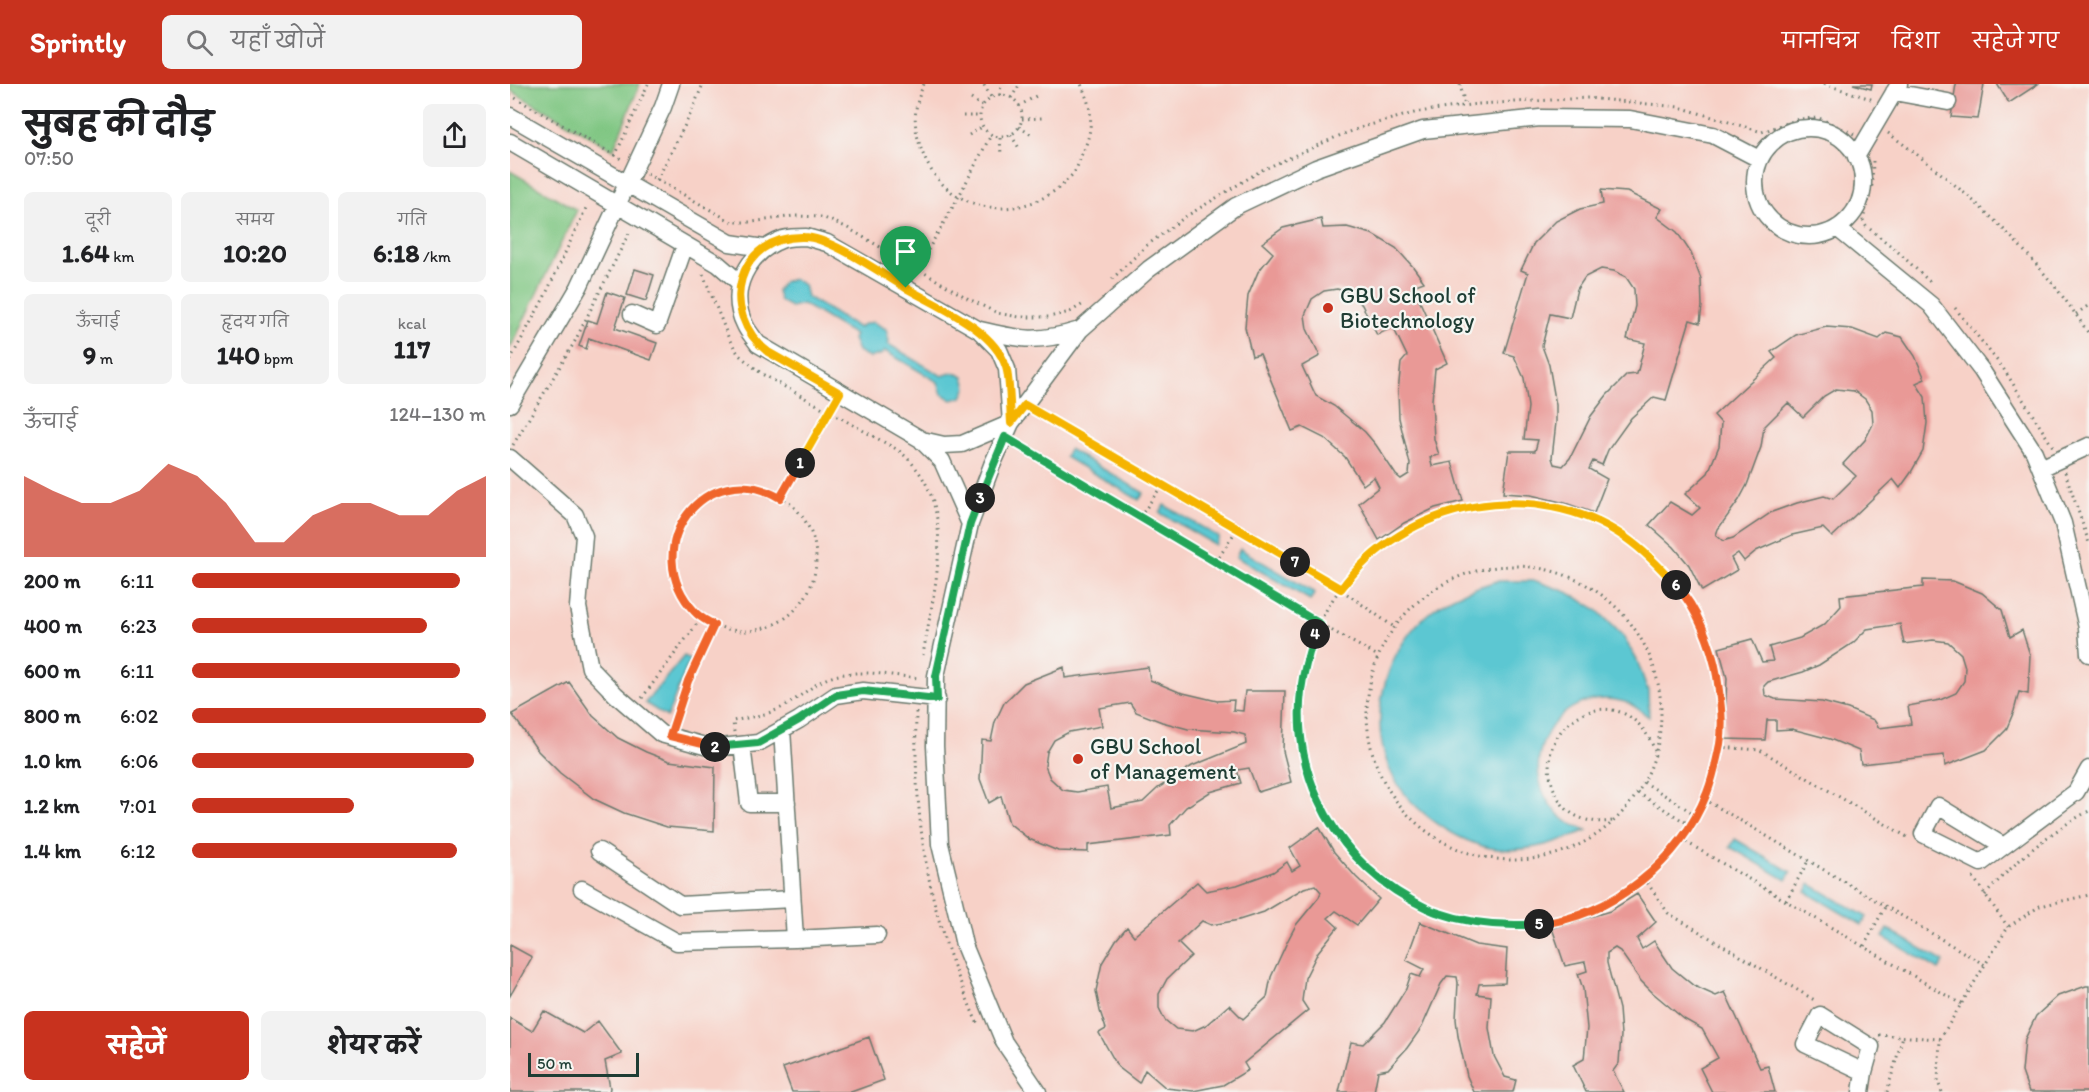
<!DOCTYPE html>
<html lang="hi">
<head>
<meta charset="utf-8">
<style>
  :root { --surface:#fff; --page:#f2f2f2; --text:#202124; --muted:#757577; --accent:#c8321e }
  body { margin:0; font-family:Itim,"Playpen Sans Deva",sans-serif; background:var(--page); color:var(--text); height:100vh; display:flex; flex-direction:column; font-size:22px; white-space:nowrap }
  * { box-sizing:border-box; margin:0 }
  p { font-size:20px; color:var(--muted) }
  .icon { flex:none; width:33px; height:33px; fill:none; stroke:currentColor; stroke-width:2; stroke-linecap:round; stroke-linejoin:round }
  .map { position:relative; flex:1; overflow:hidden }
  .side { display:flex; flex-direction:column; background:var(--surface); width:510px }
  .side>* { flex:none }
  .scale { position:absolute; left:18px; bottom:15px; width:111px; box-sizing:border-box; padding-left:6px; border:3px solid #1f3d34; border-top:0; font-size:16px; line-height:21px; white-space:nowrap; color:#1f3d34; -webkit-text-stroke:4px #f6f6f2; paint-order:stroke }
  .pin { position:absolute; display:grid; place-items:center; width:51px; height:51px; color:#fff; margin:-62px -26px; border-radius:50% 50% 50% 0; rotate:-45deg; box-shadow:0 0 6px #0007 }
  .pin .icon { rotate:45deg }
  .km { position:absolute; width:30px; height:30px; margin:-15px; border-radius:50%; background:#222; color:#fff; font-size:16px; line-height:30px; text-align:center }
  .round { display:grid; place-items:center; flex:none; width:63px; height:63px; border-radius:9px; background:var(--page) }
  .summary { display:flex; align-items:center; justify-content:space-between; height:102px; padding:0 24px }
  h1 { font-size:33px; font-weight:700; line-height:45px }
  .stats { display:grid; grid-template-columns:repeat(3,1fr); gap:9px; height:102px; padding:6px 24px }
  .stats div { display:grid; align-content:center; border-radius:9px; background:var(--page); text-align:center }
  .stats b { font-size:26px; font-weight:700 }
  .stats small { font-size:16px; font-weight:400 }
  .stats p { font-size:16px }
  .chart { height:168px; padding:12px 24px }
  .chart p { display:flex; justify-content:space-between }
  .chart svg { width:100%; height:108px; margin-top:6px; fill:var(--accent); opacity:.7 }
  .cta { display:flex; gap:12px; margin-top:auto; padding:12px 24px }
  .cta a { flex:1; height:69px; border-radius:9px; background:var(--accent); color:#fff; font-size:24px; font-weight:700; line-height:69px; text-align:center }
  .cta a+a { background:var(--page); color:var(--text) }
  ul { padding:0 24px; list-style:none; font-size:20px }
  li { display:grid; grid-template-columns:96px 72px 1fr; align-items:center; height:45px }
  li i { height:15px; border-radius:8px; background:var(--accent) }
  header { display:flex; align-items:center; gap:36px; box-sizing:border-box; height:84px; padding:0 30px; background:var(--accent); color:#fff }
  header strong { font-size:28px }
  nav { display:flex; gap:33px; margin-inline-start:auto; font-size:21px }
  .search { width:420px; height:54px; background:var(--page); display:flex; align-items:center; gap:15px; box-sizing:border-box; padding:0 21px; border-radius:9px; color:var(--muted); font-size:22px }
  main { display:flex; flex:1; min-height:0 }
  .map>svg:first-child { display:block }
  .built { fill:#f7d1c7 }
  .green { fill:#7fc682; stroke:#4f825b; stroke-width:1.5 }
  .water { fill:#5bc7d2; stroke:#3d8283; stroke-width:1.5 }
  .building { fill:#e99996; fill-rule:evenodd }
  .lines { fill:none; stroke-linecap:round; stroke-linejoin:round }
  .minor-casing { stroke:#6a796d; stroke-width:19 }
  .path { stroke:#6a796d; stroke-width:3; stroke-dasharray:1.5 4.5; stroke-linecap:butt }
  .minor { stroke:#fff; stroke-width:16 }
  .split-1-casing { stroke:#fff; stroke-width:12 }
  .split-2-casing { stroke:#fff; stroke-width:12 }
  .split-3-casing { stroke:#fff; stroke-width:12 }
  .split-4-casing { stroke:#fff; stroke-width:12 }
  .split-5-casing { stroke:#fff; stroke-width:12 }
  .split-6-casing { stroke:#fff; stroke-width:12 }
  .split-7-casing { stroke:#fff; stroke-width:12 }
  .split-8-casing { stroke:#fff; stroke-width:12 }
  .split-1 { stroke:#f5b400; stroke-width:8 }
  .split-2 { stroke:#f0652b; stroke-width:8 }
  .split-3 { stroke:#22a559; stroke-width:8 }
  .split-4 { stroke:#22a559; stroke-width:8 }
  .split-5 { stroke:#22a559; stroke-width:8 }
  .split-6 { stroke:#f0652b; stroke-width:8 }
  .split-7 { stroke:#f5b400; stroke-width:8 }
  .split-8 { stroke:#f5b400; stroke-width:8 }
  .poi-dot { fill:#c8321e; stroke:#f6f6f2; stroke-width:2 }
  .labels { text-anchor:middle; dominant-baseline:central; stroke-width:4.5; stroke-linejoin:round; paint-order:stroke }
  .poi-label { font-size:22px; fill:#1f3d34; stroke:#f6f6f2; text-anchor:start }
</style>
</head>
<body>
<header>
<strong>Sprintly</strong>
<div class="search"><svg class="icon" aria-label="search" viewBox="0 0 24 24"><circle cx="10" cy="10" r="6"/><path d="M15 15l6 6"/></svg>यहाँ खोजें</div>
<nav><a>मानचित्र</a><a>दिशा</a><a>सहेजे गए</a></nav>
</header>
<main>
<section class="side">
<div class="summary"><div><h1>सुबह की दौड़</h1><p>07:50</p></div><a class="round"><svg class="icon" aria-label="share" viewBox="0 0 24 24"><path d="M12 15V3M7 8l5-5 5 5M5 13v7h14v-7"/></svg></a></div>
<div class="stats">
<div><p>दूरी</p><b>1.64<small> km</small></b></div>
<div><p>समय</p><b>10:20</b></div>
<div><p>गति</p><b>6:18<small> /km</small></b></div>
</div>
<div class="stats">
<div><p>ऊँचाई</p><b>9<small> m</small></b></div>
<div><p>हृदय गति</p><b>140<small> bpm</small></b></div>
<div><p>kcal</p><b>117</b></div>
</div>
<div class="chart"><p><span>ऊँचाई</span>124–130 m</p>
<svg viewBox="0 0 160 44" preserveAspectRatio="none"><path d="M0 44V11L10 17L20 22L30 22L40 17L50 6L60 11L70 22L80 38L90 38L100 27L110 22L120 22L130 27L140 27L150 17L160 11V44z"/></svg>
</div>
<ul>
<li><b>200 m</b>6:11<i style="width:91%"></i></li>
<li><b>400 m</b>6:23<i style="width:80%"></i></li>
<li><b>600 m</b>6:11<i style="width:91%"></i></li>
<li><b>800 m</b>6:02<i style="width:100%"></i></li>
<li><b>1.0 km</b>6:06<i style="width:96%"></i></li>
<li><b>1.2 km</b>7:01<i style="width:55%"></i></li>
<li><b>1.4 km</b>6:12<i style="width:90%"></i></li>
</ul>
<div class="cta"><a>सहेजें</a><a>शेयर करें</a></div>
</section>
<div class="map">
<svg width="1579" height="1008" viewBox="0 0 1579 1008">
  <rect width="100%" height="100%" fill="#f6f6f2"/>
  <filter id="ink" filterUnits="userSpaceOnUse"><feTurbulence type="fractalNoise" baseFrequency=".0167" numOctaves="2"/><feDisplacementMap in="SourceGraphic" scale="12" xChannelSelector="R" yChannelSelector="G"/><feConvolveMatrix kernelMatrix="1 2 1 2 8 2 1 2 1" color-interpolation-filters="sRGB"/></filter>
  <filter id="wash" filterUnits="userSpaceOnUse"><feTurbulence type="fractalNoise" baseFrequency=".008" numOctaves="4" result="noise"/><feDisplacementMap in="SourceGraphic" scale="24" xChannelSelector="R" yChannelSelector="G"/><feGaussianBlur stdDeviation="1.35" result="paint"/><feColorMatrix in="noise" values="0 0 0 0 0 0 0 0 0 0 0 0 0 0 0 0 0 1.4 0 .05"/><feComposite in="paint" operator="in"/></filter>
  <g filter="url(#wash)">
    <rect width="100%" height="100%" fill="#f4e9d7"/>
    <path class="built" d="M0,0H1579V1008H0Z"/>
    <path class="green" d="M0,0H130L103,66L0,6Z
      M0,87L67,126L0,265Z"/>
    <path class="water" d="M284,195L294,201L297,213L349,244L352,241L363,238L376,245L379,257L378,260L432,292L444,288L454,293L457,303L452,313L442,316L432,310L428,298L375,267L372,270L359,274L348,267L343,255L345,251L293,220L281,223L270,217L267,207L273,198Z
      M559,365L634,409L629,416L555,373Z
      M654,421L709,453L705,461L650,429Z
      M730,465L805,509L800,516L726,473Z
      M987,497H1026L1057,508L1086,525L1113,552L1127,576L1138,607L1139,633C1132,628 1123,620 1115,618C1042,597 996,692 1056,737C1062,741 1071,743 1077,746C1048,759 1013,770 980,764C941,755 895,722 879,684C857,628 877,561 925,524C944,510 965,504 987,497Z
      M174,572L180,575L157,633L135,619Z
      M1225,755L1281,788L1276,796L1220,763Z
      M1300,800L1357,833L1352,841L1296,808Z
      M1378,845L1434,878L1429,886L1373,853Z"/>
    <g id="blocks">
      <path class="building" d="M1343,0H1362L1361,5Z
        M1446,0H1474L1468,35L1441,33Z
        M1487,0H1528L1499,19Z
        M1091,106L1117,108L1152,125L1147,133L1167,148L1181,169L1191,195L1192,222L1190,239L1180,236L1156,316L1144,313L1121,334L1098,366L1092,381L1083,377L1079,385L1097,395L1084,429L1055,419L1021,411L993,409L999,367H1025L1028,356L1014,355L1018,323L1014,294L1004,272L994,269L1018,189L1011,186L1024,159L1046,137L1070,125L1093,120ZM1091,185L1104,187L1116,193L1124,205L1125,222L1117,255L1135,259L1127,290L1117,291L1097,311L1081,332L1060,374L1053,382L1044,380L1042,374L1046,338V321L1039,281L1032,262L1040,230L1060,234L1067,205L1075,193Z
        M811,135L813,144L837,143L862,150L886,164L904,184L914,198L903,202L937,279L925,285L922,316L924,355L929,371L920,373L922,382L942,378L953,417L925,424L894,439L869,456L849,419L869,403L864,393L853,401L835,373L814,354L792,343L782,347L750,270L742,272L735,243L738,212L748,188L763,169L752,159L773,144ZM827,205L841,209L852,221L867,251L883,243L897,272L891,279L888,308L889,334L900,380L899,390L891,395L886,391L866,361L855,348L824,322L806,312L792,282L810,272L797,245L795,231L802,215L814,207Z
        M125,185L144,191L136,217L117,211Z
        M97,208L115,214L105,244L147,259L141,276L79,254L76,265L69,262L78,236L87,239Z
        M1316,243L1342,245L1369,255L1376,249L1392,253L1405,272L1415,295L1406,299L1415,313L1417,339L1413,367L1400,390L1390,404L1383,395L1322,453L1313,444L1282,451L1246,467L1234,477L1228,469L1221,474L1227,486L1192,507L1179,481L1164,463L1139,441L1160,418L1182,431L1190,424L1175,410L1198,389L1209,362L1211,339L1204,331L1266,274L1261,268L1286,251ZM1326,305L1344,307L1355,315L1362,326L1363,340L1355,356L1333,380L1346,392L1323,415L1314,412L1287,419L1262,428L1223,454L1213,457L1206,451L1208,445L1229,416L1237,401L1251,363L1254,343L1278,319L1293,333L1314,312Z
        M1413,496L1443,497L1472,509L1492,526L1500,553L1512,546L1520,571L1518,610L1509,608L1504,627L1496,646L1476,666L1435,682L1434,671L1351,680L1349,667L1320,655L1282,645L1266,646V636H1257L1255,656L1214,655L1217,594L1209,564L1242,555L1252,578L1263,577L1259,563L1290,554L1315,540L1331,522L1330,512L1413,503ZM1390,540L1394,560L1423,556L1438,558L1451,570L1455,583L1454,597L1446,609L1430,616L1398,622L1401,640L1369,644L1364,636L1338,625L1312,618L1265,615L1255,611L1254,602L1258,598L1293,588L1309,581L1343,559L1357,545Z
        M554,583L555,594L638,583L640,596L669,608L707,617L724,616L723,626L733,627L735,607H775L773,667L781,698L748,708L739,684L727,686L731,699L700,708L676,723L660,741L661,751L578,761V768L548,767L519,755L499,739L491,712L479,719L470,695L472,656L481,657L485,638L494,619L514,599ZM620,619L626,628L652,638L678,645L724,648L735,651L736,660L682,682L648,704L633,718L601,724L597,703L567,708L553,706L540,694L535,682L537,668L544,656L559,648L592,642L589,624Z
        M59,598L83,632L108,654L136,668L159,677L205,683L204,747L157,743L114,729L84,715L50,689L28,667L2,630Z
        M809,743L824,768L846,793L869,815L847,841L826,827L818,834L828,843L808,868L795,894L792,917L798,926L734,979L738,986L713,1001L683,1007L656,1004L635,986L629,999L608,983L589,949L596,945L590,927L586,907L592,879L606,856L617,843L624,852L687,798L696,807L727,801L763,788L777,778L782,787L790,782L780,764ZM805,801L811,808L809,813L786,841L778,856L761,893L757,913L733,935L719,921L696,941L683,947L666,945L655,936L649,924V910L657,895L681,872L668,859L692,837L701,841L729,836L754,828L794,804Z
        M1127,810L1146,838L1127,855L1132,865L1144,857L1162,884L1184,902L1206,912L1215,908L1250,984L1258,982L1265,1008H1202L1190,984L1208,974L1192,945L1174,935L1143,909L1131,897L1110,867L1105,864L1097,869V879L1109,925L1111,951L1109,979L1103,987L1114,1008H1076L1063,981L1074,975L1077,944L1073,905L1068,890L1077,887L1075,878L1055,882L1042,844L1100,827Z
        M910,838L966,861L997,865L995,899L969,900L967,910L981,912L979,944L984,972L995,993L1006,996L1003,1008H964L957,992L948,952L946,935L948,899L947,893L937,892L931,900L912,943L897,964L878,985L868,987L864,1008H829L841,958L853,960L875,938L896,905L901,890L910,893L914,885L896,876Z
        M0,861L22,873L0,912Z
        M1576,902H1579V1008H1519L1512,988L1515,955L1526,932L1548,912Z
        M34,927L73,949L88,937L112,970L95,977L100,1004L99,1008H0V934L22,947Z
        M359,953L374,996L341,1008H282L273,984Z"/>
    </g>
  </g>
  <g filter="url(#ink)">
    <use href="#blocks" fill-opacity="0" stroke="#6a796d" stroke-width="1.5"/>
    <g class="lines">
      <defs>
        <path id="minor" d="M1384,8L1438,18
          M0,32L220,159L254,164
          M1245 98a54 54 0 1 1 108 0a54 54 0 1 1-108 0Z
          M0,58L208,180L230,199
          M1346,73L1389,0
          M1327,144L1421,221L1472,287L1524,368L1553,439L1577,544L1579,570
          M296,153L317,159L469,246L489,266L497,285L501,339L452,360L434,361L412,356L248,260C244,254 238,248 235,241C217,206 238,168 273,155C280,153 289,153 296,153Z
          M122,230L147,241L175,161
          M470,246C512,256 528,259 570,246
          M0,320L69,203L153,23L161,0
          M412,357L432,377L460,440
          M0,374L65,431L74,452L68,523L80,584L106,611L151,650L202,664L248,659L289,636L326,611L353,607L427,615
          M1531,384L1579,362
          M232,661L239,719H277
          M1492,761L1428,722L1413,750L1471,779L1566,708L1579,685
          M89,767L170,821L282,815
          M72,805L167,858L285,855L272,645
          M285,855L367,851
          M528,1008L494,958L454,861L448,834L430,760L425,662L426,592L460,440L482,381L501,339L570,246L639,185L726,122L806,84L913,46L1030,34L1120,35L1203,51L1249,75
          M1351,1008L1354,988L1361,963L1310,931L1295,960L1354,988"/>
      </defs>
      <use href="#minor" class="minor-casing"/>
      <path class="path" d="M414,0C402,26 403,44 413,70C438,134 519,141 562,91C567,86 569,77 572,70C579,56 583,38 579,22C577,14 574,7 571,0
        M950,0L955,22
        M1314,0L1364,16
        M474,1L481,13
        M470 32a21 21 0 1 1 42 0a21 21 0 1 1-42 0Z
        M0,11L113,76
        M490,11L491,0
        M501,14L510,0
        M461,15L472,22
        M509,22L526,12
        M453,32H469
        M512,35L532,34
        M509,43L523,52
        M1378,49C1458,107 1525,167 1579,250
        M459,51L472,43
        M501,51L509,64
        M490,54L491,70
        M105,72L138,0
        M1363,77L1362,101L1353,136L1356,142L1386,166L1420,198
        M137,90L222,138H242L284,132L312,133L336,143L459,215L487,229L509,233H539L560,228L575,219
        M147,96L181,29L193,0
        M193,190L219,255L229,271L252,290L388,366C452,417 424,502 413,571
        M403,192L449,112L481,51
        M602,195L636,162L675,133L752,86L831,51L856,42L908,28L968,20L1078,14L1169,23L1252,48L1289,35L1309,34L1344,50
        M1445,224L1493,284L1543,363
        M1566,230L1579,221
        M0,276L34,214L77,122
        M527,327L830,505L884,543
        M507,360L810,540L868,572
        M3,361L64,259L120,147
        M1555,388L1579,459
        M162 475a72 72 0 1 1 144 0a72 72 0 1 1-144 0Z
        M271,414L323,321
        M789 630a211 211 0 1 1 422 0a211 211 0 1 1-422 0Z
        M630,433L652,401
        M706,478L727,445
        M857 629a147 147 0 1 1 294 0a147 147 0 1 1-294 0Z
        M132,614L192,533
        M406,628C404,720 414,809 449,895C456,911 461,927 469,942
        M164,639L178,597L204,541
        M224,648L223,637C240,633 258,631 273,623C288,615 301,602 316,595C344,583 381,592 410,594
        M1209,663L1250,666L1399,754
        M1134,698L1186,731
        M1128,709L1180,741
        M1194,715L1475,881
        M1102,737C1083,740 1061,735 1050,717C1005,645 1112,580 1145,667
        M1171,755L1451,920
        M1463,793L1498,843
        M1134,794L1158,829L1306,917
        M1475,811C1506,777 1539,748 1579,727
        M1276,817L1298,777
        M1354,862L1375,823
        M1369,951L1430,955
        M1377,1008L1393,952
        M1432,1008L1428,998L1430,955L1498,843L1530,822L1579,811"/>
      <use href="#minor" class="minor"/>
    </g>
  </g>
  <g class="lines" filter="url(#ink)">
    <defs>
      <path id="split-1" d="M290,379L330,309L258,268C207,228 227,151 294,153C320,153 372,190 396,204"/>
      <path id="split-2" d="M205,663L160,652L178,597L204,541C198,537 190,534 185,528C125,464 196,370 270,414L290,379"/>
      <path id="split-3" d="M205,663L248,659L289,636L326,611L353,607L427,615L426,592L460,440L470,414"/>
      <path id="split-4" d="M470,414L495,353L810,540L805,550"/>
      <path id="split-5" d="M805,550C801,559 799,570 796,580C772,674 818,770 901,816C909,820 917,825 926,828C960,840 994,843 1029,840"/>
      <path id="split-6" d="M1029,840C1103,832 1170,777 1197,709C1203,694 1207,675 1210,660C1214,638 1210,614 1207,592C1202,562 1187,524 1166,501"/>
      <path id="split-7" d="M785,478L831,505C895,417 1025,391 1116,454C1136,468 1151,484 1166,501"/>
      <path id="split-8" d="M396,204C429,223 484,245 496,283C500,295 500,324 501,339L515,321L785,478"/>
    </defs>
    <use href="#split-1" class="split-1-casing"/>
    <use href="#split-2" class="split-2-casing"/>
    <use href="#split-3" class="split-3-casing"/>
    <use href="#split-4" class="split-4-casing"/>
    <use href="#split-5" class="split-5-casing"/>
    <use href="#split-6" class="split-6-casing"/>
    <use href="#split-7" class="split-7-casing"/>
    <use href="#split-8" class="split-8-casing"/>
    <use href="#split-1" class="split-1"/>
    <use href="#split-2" class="split-2"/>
    <use href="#split-3" class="split-3"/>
    <use href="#split-4" class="split-4"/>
    <use href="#split-5" class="split-5"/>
    <use href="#split-6" class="split-6"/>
    <use href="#split-7" class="split-7"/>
    <use href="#split-8" class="split-8"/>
  </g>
  <g class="poi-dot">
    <circle cx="818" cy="224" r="6"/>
    <circle cx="568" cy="675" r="6"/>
  </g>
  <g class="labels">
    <g class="poi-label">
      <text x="830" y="211">GBU School of<tspan x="830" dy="25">Biotechnology</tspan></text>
      <text x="580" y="662">GBU School<tspan x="580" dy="25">of Management</tspan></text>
    </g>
  </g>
</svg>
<div class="scale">50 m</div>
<div class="pin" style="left:396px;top:204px;background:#1e9e55"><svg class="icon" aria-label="arrive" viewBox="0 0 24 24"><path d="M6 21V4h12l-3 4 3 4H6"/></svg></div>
<b class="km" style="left:290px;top:379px">1</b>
<b class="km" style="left:205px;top:663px">2</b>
<b class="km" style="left:470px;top:414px">3</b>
<b class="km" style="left:805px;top:550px">4</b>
<b class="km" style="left:1029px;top:840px">5</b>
<b class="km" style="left:1166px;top:501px">6</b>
<b class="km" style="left:785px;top:478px">7</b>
</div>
</main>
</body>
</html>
